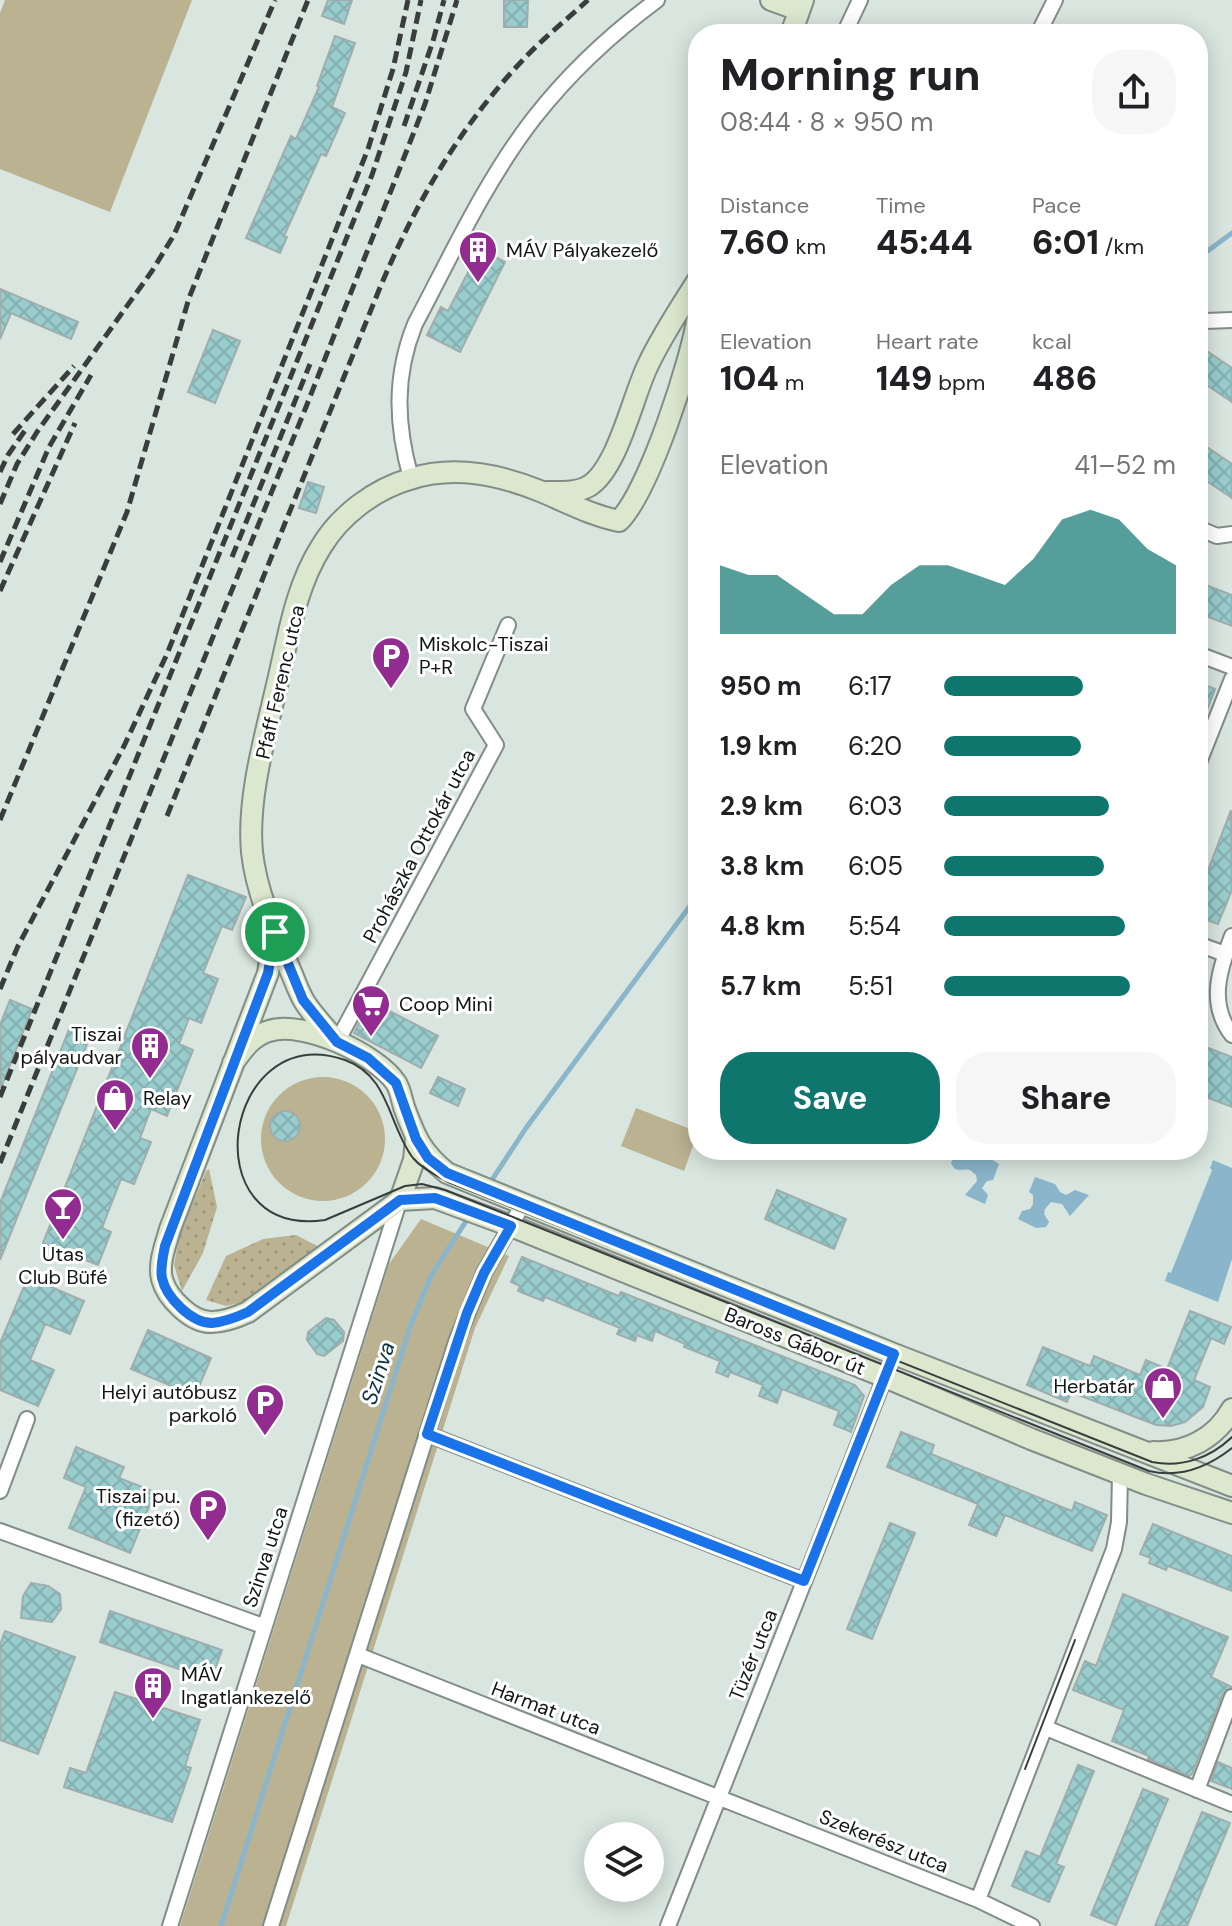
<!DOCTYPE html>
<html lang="en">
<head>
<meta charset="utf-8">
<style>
  :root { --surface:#fff; --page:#f6f6f6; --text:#202124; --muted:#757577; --accent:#0f766e }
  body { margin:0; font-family:"DM Sans",sans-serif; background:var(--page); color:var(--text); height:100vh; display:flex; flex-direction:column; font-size:30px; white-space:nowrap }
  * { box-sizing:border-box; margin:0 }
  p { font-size:26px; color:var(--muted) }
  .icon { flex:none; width:44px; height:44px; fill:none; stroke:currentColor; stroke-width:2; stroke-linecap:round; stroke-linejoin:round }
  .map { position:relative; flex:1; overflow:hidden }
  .panel { position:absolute; left:688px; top:24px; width:520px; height:1136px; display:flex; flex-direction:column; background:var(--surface); border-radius:32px; box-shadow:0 4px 20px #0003 }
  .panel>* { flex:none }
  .buttons { position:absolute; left:584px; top:1822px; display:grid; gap:16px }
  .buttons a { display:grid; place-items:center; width:80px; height:80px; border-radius:50%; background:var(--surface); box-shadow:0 4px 20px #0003; font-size:40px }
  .pin { position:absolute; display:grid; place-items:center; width:68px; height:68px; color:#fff; margin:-34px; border:4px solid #fff; border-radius:50%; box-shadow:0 2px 8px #0007 }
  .round { display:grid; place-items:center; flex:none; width:84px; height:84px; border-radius:32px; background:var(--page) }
  .headline { display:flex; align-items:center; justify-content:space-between; height:136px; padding:0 32px }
  h1 { font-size:44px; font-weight:800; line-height:60px }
  .stats { display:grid; grid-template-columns:repeat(3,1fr); gap:12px; height:136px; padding:8px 32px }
  .stats div { display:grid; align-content:center }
  .stats b { font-size:34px; font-weight:800 }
  .stats small { font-size:22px; font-weight:400 }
  .stats p { font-size:22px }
  .chart { height:224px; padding:16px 32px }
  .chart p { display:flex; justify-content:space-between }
  .chart svg { width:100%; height:144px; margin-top:8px; fill:var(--accent); opacity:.7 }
  .action { display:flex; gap:16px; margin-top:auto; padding:16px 32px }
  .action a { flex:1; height:92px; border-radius:32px; background:var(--accent); color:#fff; font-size:32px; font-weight:800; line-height:92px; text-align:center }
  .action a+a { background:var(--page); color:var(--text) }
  ul { padding:0 32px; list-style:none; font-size:26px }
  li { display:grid; grid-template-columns:128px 96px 1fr; align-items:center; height:60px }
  li i { height:20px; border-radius:10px; background:var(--accent) }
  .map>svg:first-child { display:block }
  .green { fill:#bab290 }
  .park { fill:url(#park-dots) }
  .water { fill:#8bb5ca }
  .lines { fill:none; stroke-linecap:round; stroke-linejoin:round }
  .stream { stroke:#8bb5ca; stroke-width:5 }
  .building { fill:url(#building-cross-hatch); stroke:#a0adad; stroke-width:2 }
  .street-casing { stroke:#828d87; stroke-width:18 }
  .secondary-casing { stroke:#828d87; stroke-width:24 }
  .street { stroke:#fff; stroke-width:14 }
  .secondary { stroke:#dbe8cd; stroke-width:20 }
  .tram { stroke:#393e3c; stroke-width:2 }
  .rail { stroke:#393e3c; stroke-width:5; stroke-dasharray:12 6; stroke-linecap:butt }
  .route-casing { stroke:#fff; stroke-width:16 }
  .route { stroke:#1a73e8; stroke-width:10 }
  .labels { text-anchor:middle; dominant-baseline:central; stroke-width:6; stroke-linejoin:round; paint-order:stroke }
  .poi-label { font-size:20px; fill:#121614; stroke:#fff; text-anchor:start }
  .street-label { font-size:20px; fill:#121614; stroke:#fff }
  .water-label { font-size:22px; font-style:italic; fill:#0d3343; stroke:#fff }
</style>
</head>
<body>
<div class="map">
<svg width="1232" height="1926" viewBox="0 0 1232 1926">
  <defs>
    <pattern id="park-dots" width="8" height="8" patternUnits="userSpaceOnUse" patternTransform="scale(2)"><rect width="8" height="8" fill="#bab290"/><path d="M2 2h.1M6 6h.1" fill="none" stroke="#9f987b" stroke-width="1.8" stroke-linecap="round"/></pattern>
    <pattern id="building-cross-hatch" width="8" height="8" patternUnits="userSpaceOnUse" patternTransform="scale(2)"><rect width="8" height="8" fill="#99cdcd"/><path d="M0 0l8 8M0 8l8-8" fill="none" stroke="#83afaf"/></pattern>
  </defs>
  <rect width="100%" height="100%" fill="#d9e5df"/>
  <path class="green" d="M5,0H192L110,212L0,169V13Z
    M261 1139a62 62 0 1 1 124 0a62 62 0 1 1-124 0Z
    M636,1108L698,1132L684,1171L621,1146Z
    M421,1219L509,1256L475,1328L286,1926H180L389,1264Z"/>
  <path class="park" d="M209,1169L217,1207L203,1253L182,1291L174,1265L179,1237L206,1171Z
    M296,1235L323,1249L249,1301L226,1306L206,1300L226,1256L263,1239Z"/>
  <path class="water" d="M949,1150H977L999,1164L993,1180L987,1181L982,1188L988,1195L985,1204L965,1195L977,1181L976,1175L970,1170C961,1168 956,1174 951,1163L953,1157Z
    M1213,1160L1232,1168V1259L1218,1302L1165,1281L1168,1272L1171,1273L1212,1170L1210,1168Z
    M1035,1177L1055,1184L1060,1192L1066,1195L1075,1190L1089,1195L1070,1216L1062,1204L1051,1202L1045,1209L1044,1214L1049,1222L1046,1227L1036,1228L1018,1219L1022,1211L1030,1209L1033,1204V1195L1029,1192Z"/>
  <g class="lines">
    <path class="stream" d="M1198,258L1232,233
      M488,1186L526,1128L698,895
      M221,1926L411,1324L432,1274L470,1215"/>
  </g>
  <path class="building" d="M328,0H352L344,24L322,16Z
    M504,0H528L527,27H504Z
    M335,36L355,43L332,107L345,113L326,156L321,154L284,236L287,237L280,253L246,238L291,136L296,139L319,87L317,86Z
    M480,249L505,262L460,352L427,335L441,307L448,311Z
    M0,289L78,322L71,339L11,313L0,339Z
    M213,330L240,341L215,403L188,392Z
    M1198,345L1232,368V402L1198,379Z
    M1198,441L1232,464V498L1198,475Z
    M308,482L324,487L316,513L299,508Z
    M1198,582L1232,595V626L1198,613Z
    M1198,682L1215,689L1199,731L1198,730Z
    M1231,810L1232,890L1218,924L1198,917V884L1202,886Z
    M188,875L246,897L232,930L222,926L203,973L218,979L201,1023L189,1018L179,1044L193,1050L167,1116L151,1109L140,1138L151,1142L134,1184L121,1179L102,1228L111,1232L98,1265L43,1243Z
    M10,1000L32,1009L1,1088L0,1025Z
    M370,1001L438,1036L421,1068L354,1033Z
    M70,1027L91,1034L0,1260V1203Z
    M1198,1044L1232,1057V1107L1198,1094Z
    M438,1077L465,1089L458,1106L430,1093Z
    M270 1126a15 15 0 1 1 30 0a15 15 0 1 1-30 0Z
    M777,1190L846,1219L834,1249L765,1219Z
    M522,1257L619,1296L621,1292L855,1385L864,1396L851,1432L834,1425L839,1411L782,1389L777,1403L759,1396L763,1385L730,1372L728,1377L716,1372L720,1361L684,1347L685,1344L655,1331L652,1341L637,1335L635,1341L617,1334L620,1328L545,1297L543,1301L518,1291L520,1286L511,1282Z
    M28,1277L84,1301L70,1334L45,1324L30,1360L54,1370L38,1406L0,1390V1343Z
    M1190,1311L1231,1327L1224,1344L1211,1338L1194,1380L1210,1387L1203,1407L1185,1422L1171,1426L1156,1425L1071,1392L1067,1402L1027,1385L1043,1347L1090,1366L1094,1356L1140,1375L1146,1360L1167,1369Z
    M326,1318L334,1320L344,1332L343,1341L324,1356L317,1354L307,1340L308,1332Z
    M148,1330L211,1358L195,1396L131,1369Z
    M901,1432L934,1445L931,1454L1072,1511L1075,1502L1107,1515L1092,1551L1005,1515L996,1536L969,1525L978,1504L887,1467Z
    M76,1447L124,1467L119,1478L155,1492L130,1553L69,1528L86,1487L64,1478Z
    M890,1523L915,1533L872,1639L847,1629Z
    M1153,1524L1232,1556V1591L1168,1566L1166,1570L1149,1563L1151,1558L1140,1554Z
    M31,1583L48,1586L60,1594L61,1609L52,1622L21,1618L23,1596Z
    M1123,1594L1228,1637L1211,1677L1232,1687L1223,1693L1192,1774L1189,1776L1148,1759L1149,1756L1112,1741L1124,1710L1073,1690L1085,1661L1096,1666Z
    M110,1611L222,1650L211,1680L100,1642Z
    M5,1631L75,1657L38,1754L0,1740V1645Z
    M115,1692L200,1720L185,1766L191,1768L172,1822L64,1787L70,1768L86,1773Z
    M1218,1762L1232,1768V1789L1211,1781Z
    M1078,1765L1094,1771L1056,1864L1064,1867L1049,1902L1012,1886L1026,1851L1040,1857Z
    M1143,1789L1168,1799L1116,1925L1091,1915Z
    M1202,1812L1230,1823L1187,1926H1155Z"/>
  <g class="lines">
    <defs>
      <path id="street" d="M844,34L860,0
        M1038,34L1055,0
        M1198,324L1205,321L1232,320
        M411,478C396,425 394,376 415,324C452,254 486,180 534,118C570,72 611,34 657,0
        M1198,528L1217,536L1232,534
        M1198,654L1232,667
        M1198,765L1232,679
        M1232,936C1219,970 1208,1004 1232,1035
        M1198,944L1225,954
        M337,1042L496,745L473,709L508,625
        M427,1434L804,1581
        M0,1491L27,1419
        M0,1531L263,1626
        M358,1655L978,1900L1032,1926
        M1046,1728L1232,1804
        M1197,1790L1232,1697
        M978,1900L1114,1549L1119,1522L1120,1474
        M170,1926L399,1202
        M271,1926L456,1342L484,1273L523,1204
        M668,1926L894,1354"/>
      <path id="secondary" d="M771,0L799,10
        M791,34L803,0
        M547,492C561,492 577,493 589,486C618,468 633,395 648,365C662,335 681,307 698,280
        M274,936L268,973L170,1229C166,1244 158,1263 162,1279C167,1298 192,1323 212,1322C225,1322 237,1317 248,1312L400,1200L414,1160L416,1139
        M334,1038C324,1027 312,1014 304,1001C298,991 294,978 289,967C274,932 256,891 252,852C247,799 265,737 277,685C288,639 295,588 321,547C340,515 375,489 410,479C454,465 498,474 540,491C567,502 590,515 619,521C649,491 692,359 698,315
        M233,1063C243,1049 252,1036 269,1031C303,1020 377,1054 396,1083C400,1089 402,1100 404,1107C415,1137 421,1152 447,1173L894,1354L1232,1486
        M400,1200L435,1198L511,1226L885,1377L1031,1439L1146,1484L1232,1513
        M1153,1452C1186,1454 1216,1438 1232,1409"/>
    </defs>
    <use href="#street" class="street-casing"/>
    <use href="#secondary" class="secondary-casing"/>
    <use href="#street" class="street"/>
    <use href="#secondary" class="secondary"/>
    <path class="tram" d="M1232,1437C1210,1458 1182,1468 1152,1462L448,1182C436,1175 422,1169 413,1158C388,1125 390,1076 345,1060C223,1018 190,1239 325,1220L405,1186L422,1184L445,1190L1149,1471C1179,1478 1208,1467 1232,1448
      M1025,1769L1075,1640"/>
    <path class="rail" d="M404,126L433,41L444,0
      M13,434L74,366
      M0,472L8,455L26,429
      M0,504L17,464L37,432L152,271L174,235L275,0
      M232,557L310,364
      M0,562L49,447L91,375
      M0,591L75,423
      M167,816L379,290C414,206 458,129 521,62C541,40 565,21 588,0
      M0,820L127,512L189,298L308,0
      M0,989L18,946L124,746L167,654L368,149L393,69L408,0
      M0,1097L372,175L406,72L421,0
      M0,1163L306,407L425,104L457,0"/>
  </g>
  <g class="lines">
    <defs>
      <path id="route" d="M275,932L303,1000L337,1042L368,1058L396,1083L416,1139L428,1158L447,1173L894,1354L804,1581L427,1434L467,1313L484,1273L511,1226L435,1198L400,1200L248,1312C237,1317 224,1322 212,1323C191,1323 166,1297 162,1278C160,1268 163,1256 165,1246L268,973Z"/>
    </defs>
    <use href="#route" class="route-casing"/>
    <use href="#route" class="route"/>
  </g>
  <defs>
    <symbol id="building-pin" viewBox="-11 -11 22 30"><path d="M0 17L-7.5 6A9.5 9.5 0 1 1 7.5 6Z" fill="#932c91" stroke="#fff"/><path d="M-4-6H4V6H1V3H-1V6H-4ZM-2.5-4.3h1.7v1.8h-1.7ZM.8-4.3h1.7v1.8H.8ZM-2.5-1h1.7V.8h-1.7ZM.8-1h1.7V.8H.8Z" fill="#fff"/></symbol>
    <symbol id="parking-pin" viewBox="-11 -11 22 30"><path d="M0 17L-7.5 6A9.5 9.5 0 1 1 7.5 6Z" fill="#932c91" stroke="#fff"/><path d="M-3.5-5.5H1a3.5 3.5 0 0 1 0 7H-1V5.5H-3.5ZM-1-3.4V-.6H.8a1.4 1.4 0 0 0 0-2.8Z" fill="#fff"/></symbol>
    <symbol id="supermarket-pin" viewBox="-11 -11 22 30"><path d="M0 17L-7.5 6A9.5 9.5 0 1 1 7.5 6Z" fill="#932c91" stroke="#fff"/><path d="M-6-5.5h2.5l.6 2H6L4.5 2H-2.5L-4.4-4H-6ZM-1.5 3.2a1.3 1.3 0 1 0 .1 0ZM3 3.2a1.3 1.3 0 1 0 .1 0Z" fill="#fff"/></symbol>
    <symbol id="shop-pin" viewBox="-11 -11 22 30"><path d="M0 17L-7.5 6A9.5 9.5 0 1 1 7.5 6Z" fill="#932c91" stroke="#fff"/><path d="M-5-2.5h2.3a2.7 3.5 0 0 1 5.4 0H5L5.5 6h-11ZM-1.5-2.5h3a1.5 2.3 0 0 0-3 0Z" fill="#fff"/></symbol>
    <symbol id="bar-pin" viewBox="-11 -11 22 30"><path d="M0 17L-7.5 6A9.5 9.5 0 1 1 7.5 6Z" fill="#932c91" stroke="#fff"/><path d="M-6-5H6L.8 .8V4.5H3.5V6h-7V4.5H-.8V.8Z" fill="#fff"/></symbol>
  </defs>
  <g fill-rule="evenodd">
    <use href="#building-pin" x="456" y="228" width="44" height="60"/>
    <use href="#parking-pin" x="369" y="634" width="44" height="60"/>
    <use href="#supermarket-pin" x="349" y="982" width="44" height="60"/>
    <use href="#building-pin" x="128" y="1024" width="44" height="60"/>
    <use href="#shop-pin" x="93" y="1076" width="44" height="60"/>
    <use href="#bar-pin" x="41" y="1185" width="44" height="60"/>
    <use href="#shop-pin" x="1141" y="1364" width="44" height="60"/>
    <use href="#parking-pin" x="243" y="1381" width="44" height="60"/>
    <use href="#parking-pin" x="186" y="1486" width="44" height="60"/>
    <use href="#building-pin" x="131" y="1664" width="44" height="60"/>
  </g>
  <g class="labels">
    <g class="poi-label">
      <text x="506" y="250">MÁV Pályakezelő</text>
      <text x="419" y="644">Miskolc-Tiszai<tspan x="419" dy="23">P+R</tspan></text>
      <text x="399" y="1004">Coop Mini</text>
      <text x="122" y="1034" text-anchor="end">Tiszai<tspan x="122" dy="23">pályaudvar</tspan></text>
      <text x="143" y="1098">Relay</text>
      <text x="63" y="1254" text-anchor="middle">Utas<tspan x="63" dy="23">Club Büfé</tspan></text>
      <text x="1135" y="1386" text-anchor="end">Herbatár</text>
      <text x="237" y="1392" text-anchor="end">Helyi autóbusz<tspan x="237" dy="23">parkoló</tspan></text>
      <text x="180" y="1496" text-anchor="end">Tiszai pu.<tspan x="180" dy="23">(fizető)</tspan></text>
      <text x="181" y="1674">MÁV<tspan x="181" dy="23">Ingatlankezelő</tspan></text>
    </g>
    <g class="street-label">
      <text transform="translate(280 682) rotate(-77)">Pfaff Ferenc utca</text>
      <text transform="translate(419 846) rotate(-62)">Prohászka Ottokár utca</text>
      <text transform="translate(795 1341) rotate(22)">Baross Gábor út</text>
      <text transform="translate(265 1557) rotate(-72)">Szinva utca</text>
      <text transform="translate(753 1655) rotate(-68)">Tüzér utca</text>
      <text transform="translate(546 1708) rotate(21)">Harmat utca</text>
      <text transform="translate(884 1841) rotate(22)">Szekerész utca</text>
    </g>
    <g class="water-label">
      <text transform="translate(378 1373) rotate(-72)">Szinva</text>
    </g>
  </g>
</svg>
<div class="buttons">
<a><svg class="icon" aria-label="layers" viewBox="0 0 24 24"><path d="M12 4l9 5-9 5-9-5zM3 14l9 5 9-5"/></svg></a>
</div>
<div class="pin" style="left:275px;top:932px;background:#1e9e55"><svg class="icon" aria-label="arrive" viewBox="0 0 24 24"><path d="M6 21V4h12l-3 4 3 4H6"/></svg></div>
<section class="panel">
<div class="headline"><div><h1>Morning run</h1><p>08:44 · 8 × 950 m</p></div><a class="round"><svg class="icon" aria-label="share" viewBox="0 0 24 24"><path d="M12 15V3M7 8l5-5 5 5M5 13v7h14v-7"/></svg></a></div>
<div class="stats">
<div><p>Distance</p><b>7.60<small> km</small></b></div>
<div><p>Time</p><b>45:44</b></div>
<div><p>Pace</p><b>6:01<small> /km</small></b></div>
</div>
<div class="stats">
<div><p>Elevation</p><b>104<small> m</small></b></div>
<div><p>Heart rate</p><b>149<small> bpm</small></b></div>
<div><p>kcal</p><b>486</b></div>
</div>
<div class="chart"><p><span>Elevation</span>41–52 m</p>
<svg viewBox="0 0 160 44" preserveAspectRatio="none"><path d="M0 44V23L10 26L20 26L30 32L40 38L50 38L60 29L70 23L80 23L90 26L100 29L110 21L120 9L130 6L140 9L150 18L160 23V44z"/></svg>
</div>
<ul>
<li><b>950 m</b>6:17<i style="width:60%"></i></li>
<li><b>1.9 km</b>6:20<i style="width:59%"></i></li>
<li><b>2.9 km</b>6:03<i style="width:71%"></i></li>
<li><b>3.8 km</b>6:05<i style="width:69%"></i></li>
<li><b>4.8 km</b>5:54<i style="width:78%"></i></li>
<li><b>5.7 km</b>5:51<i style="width:80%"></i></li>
</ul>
<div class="action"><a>Save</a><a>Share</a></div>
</section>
</div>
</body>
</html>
